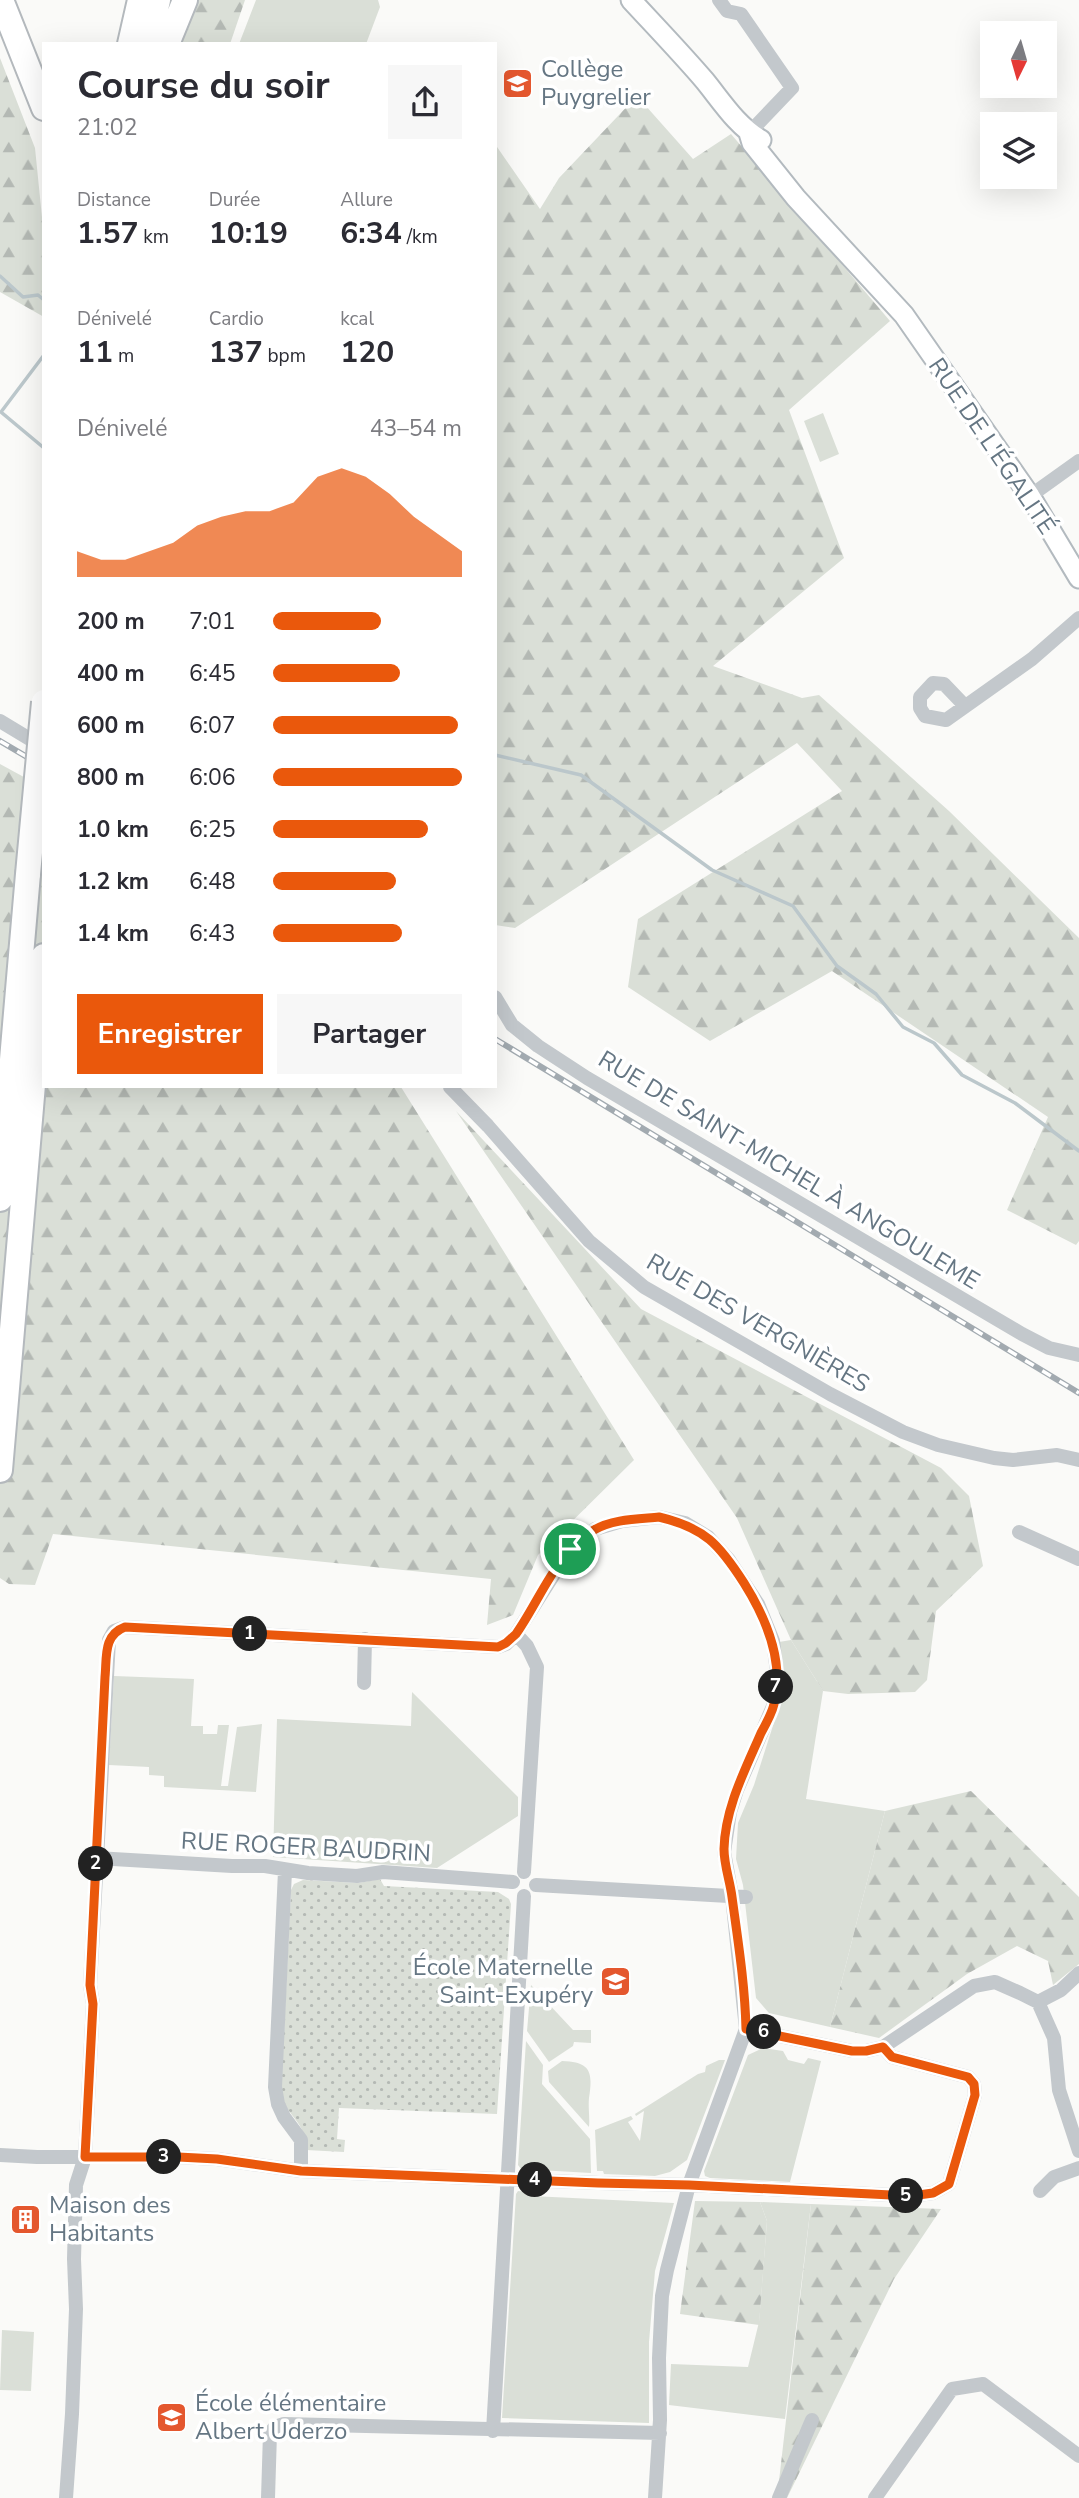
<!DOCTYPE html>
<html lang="fr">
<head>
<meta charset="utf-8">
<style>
  :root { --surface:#fff; --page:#f7f7f7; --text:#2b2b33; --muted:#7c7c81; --accent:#ea580c }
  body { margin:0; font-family:"Nunito Sans",sans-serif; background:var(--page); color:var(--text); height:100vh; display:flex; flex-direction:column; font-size:26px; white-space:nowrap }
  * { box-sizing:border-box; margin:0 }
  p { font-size:23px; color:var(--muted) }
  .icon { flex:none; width:38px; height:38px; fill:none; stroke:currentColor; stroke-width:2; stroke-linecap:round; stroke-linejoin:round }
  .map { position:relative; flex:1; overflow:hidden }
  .details { position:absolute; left:42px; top:42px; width:455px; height:1046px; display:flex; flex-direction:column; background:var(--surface); border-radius:0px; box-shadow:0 7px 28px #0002 }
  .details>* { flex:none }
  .needle { width:46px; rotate:185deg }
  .controls { position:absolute; left:980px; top:21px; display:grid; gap:14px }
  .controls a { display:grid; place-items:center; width:77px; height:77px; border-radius:0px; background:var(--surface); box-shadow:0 7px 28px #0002; font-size:35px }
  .pin { position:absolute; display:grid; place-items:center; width:60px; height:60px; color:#fff; margin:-30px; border:4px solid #fff; border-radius:50%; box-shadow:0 2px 7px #0007 }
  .km { position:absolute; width:35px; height:35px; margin:-18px; border-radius:50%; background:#222; color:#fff; font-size:19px; line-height:35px; text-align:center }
  .round { display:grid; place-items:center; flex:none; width:74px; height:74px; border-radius:0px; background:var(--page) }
  .overview { display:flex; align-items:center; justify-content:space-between; height:119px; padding:0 35px }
  h1 { font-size:38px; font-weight:700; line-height:52px }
  .stats { display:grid; grid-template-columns:repeat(3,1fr); gap:10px; height:119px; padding:7px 35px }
  .stats div { display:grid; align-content:center }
  .stats b { font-size:30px; font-weight:700 }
  .stats small { font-size:19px; font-weight:400 }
  .stats p { font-size:19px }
  .chart { height:196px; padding:14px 35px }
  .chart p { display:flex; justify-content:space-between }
  .chart svg { width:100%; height:126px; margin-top:7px; fill:var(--accent); opacity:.7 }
  .button { display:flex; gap:14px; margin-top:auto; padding:14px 35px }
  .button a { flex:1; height:80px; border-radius:0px; background:var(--accent); color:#fff; font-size:28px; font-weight:700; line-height:80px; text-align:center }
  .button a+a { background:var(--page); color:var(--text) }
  ul { padding:0 35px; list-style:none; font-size:23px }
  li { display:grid; grid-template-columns:112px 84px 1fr; align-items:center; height:52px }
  li i { height:18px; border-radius:9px; background:var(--accent) }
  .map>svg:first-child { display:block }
  .grass { fill:#dadfd7 }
  .forest { fill:url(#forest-firs) }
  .park { fill:url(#park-dots) }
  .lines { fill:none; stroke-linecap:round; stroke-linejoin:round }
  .stream { stroke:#bbc7cb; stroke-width:3.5 }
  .secondary-casing { stroke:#b3babf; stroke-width:23 }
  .highway-casing { stroke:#b4b9bd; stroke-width:28 }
  .street { stroke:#c3c8cc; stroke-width:14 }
  .secondary { stroke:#fff; stroke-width:19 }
  .highway { stroke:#fff; stroke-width:24 }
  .rail-casing { stroke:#a2aab0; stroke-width:6 }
  .rail { stroke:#fff; stroke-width:3.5; stroke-dasharray:10; stroke-linecap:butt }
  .highway-bridge-casing { stroke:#b4b9bd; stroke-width:28; stroke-linecap:butt }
  .highway-bridge { stroke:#fff; stroke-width:24 }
  .route-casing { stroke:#fff; stroke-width:14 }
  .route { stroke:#ea580c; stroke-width:9 }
  .labels { text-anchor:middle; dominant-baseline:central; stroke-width:7; stroke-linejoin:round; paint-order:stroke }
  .poi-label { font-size:24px; fill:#657683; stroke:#fff; text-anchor:start }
  .street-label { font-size:24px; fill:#657683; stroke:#fff }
</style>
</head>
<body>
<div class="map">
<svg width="1079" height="2498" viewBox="0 0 1079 2498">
  <defs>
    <pattern id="forest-firs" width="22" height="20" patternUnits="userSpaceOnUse" patternTransform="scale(1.75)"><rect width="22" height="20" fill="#dadfd7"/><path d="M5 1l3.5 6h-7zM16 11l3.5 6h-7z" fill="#b4b9b4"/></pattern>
    <pattern id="park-dots" width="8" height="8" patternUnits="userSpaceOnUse" patternTransform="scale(1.75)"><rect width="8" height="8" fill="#dadfd7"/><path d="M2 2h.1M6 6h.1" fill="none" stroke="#b4b9b4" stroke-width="1.8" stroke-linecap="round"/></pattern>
  </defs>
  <rect width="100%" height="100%" fill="#fafaf8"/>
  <path class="grass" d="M256,0H378L380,7L366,44H239Z
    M823,413L839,454L820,462L804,421Z
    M791,1640L823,1691L806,1799L885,1811L830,2027L769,2013L756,1998L743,1885L736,1859L738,1823L754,1785L777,1713L783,1682L779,1642Z
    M114,1676L194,1679L191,1726H203V1734H217L218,1725H229L221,1786H228L237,1727L262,1724L256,1792L164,1787V1776L149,1775V1767L109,1765Z
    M412,1692L518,1797V1816L437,1868L273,1857L277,1719L411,1726Z
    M531,1985L573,2030H591V2043L574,2042L573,2046L549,2062L527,2031Z
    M526,2041L543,2065L542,2084L590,2139L591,2173L521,2169L518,2165Z
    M763,2048L783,2051L788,2060L804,2064L808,2058L821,2061L790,2182L710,2178L705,2176L704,2171L748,2055Z
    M719,2060H725L687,2160L670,2172L655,2176L604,2174L603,2171H597L595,2130L631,2116L633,2119L628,2122L640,2141L644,2111L636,2116L635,2114L698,2074L705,2072L706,2066Z
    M562,2061C591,2062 593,2072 589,2098C588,2108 590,2118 589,2127L549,2082L548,2071Z
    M518,2191L526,2192L532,2196L674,2203L655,2271L649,2342V2423L502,2418L516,2194Z
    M760,2202L811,2204L785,2419L669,2405L671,2364L748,2367L759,2322L767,2221Z
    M2,2330L34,2332L31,2391L0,2390Z"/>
  <path class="forest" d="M196,0H245L230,44H178Z
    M0,58L35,148L44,237V317L0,292Z
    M637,96L693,159L731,134L890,321L789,410L844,558L713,666L802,698L819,695L949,811L1079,938V1241L1076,1245L1007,1210L1048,1117L832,971L710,1041L628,987L638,919L842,791L797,743L515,928L495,925V144L540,209L559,178Z
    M0,764L44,788V1087H401L634,1460L538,1555L513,1615L487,1625L491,1579L53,1534L35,1585L9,1584L0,1578Z
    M456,1111L641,1309L941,1468L969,1496L983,1566L936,1611L927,1680L915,1692L848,1694L823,1691L791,1640L737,1518Z
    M971,1791L1079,1897V1964L1053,1985L1048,1961L1017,1946L967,1974L879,2038L830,2027L885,1811Z
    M695,2201L760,2202L767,2221L759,2325L680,2314Z
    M811,2204L941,2209L894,2279L787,2498H777Z"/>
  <path class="park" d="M380,1879L384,1886L498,1892L509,1899L511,1904L497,2114L339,2108L337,2139L345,2140L344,2152L306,2150C306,2119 286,2118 281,2093L291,1890L294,1884L303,1880L358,1883Z"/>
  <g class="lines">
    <path class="stream" d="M0,276L23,297L38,295L44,300
      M44,355L1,412L44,448
      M495,755L581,775L712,870L793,906L837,966L876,994L903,1027L934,1043L962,1075L1015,1103L1079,1151"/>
    <defs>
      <path id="secondary" d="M631,0C656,27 681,53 705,81C722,102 737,126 761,140
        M749,133L752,143L796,198L904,315L1030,496L1079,578"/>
      <path id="highway" d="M1,0L44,108
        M130,44L140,0
        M148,44L158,0
        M167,44L185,0
        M0,1199L28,874
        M0,1470L44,956"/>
    </defs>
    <use href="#secondary" class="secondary-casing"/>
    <use href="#highway" class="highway-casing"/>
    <path class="street" d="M719,0L727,11L741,14L792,88L749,133
      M1030,496L1079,461
      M965,706L944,684L933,683L920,697V708L925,716L946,720L1032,659L1079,618
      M0,721L43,747
      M495,997L512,1025L538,1046L587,1078L1022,1334L1049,1348L1079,1355
      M450,1087L488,1126L589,1241L644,1287L830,1394L903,1432L938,1445L994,1458L1013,1460L1057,1455L1079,1460
      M1019,1532L1079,1559
      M516,1634L527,1646L537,1667L524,1872
      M364,1683L365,1639
      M96,1858L232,1866H265L308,1873L357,1876L383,1872L513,1882
      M285,1871L275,2087L278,2104L284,2117L301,2140V2171
      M536,1885L746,1897
      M1038,2002L1061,1990L1079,1973
      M746,2029L852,2051H866L883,2047L974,1986L995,1982L1020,1993L1038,2002L1054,2038L1059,2090L1079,2151
      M0,2155L37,2157H178L217,2159L301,2171L599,2183L689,2185L911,2196L933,2193L949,2184L975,2095L974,2084L968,2077L892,2057L883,2047
      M1040,2191L1054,2177L1079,2168
      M493,2431L524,1896
      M66,2498L72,2414L76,2309L74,2259L76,2185L85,2157L93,2004L90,1985L109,1640L114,1631L125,1627L498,1647L506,1644L516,1634L570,1549L595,1529L622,1521L659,1517L685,1523L708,1537L729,1560L758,1604L773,1641L777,1672L774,1704L737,1790L730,1812L724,1852L732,1896L746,2029L689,2185L667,2270L662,2296L659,2358L660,2420L655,2498
      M268,2498L270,2433L275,2427L284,2424L660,2433
      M779,2498L812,2420
      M875,2498L952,2389L983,2384L1079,2456"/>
    <use href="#secondary" class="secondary"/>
    <use href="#highway" class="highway"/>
    <defs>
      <path id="rail" d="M0,741L44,767
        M495,1039L1079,1393"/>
    </defs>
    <use href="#rail" class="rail-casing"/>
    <use href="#rail" class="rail"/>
    <defs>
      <path id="highway-bridge" d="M28,874L44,702"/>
    </defs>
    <use href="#highway-bridge" class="highway-bridge-casing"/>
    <use href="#highway-bridge" class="highway-bridge"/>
  </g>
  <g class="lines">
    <defs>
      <path id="route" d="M659,1517C705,1528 719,1544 744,1583C766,1618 785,1661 774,1704C772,1713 766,1724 761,1733C745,1770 725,1808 724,1849C724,1865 730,1881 732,1897C738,1941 745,1985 746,2029L852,2051H866L883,2047L892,2057L968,2077L974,2084L975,2095L949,2184L933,2193L911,2196L689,2185L598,2183L301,2171L217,2159L178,2157H85L93,2004L90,1985L105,1677C107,1657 103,1635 125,1627L498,1647L506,1643L516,1634C540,1600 557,1551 594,1530C612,1519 638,1519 659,1517Z"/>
    </defs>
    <use href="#route" class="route-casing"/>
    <use href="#route" class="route"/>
  </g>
  <defs>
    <symbol id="school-square" viewBox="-11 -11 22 22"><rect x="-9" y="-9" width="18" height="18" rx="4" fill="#e4572e" stroke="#fff"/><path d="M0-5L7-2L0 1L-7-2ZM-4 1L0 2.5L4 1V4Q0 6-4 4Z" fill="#fff"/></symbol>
    <symbol id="building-square" viewBox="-11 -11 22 22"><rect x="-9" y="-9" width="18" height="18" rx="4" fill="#e4572e" stroke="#fff"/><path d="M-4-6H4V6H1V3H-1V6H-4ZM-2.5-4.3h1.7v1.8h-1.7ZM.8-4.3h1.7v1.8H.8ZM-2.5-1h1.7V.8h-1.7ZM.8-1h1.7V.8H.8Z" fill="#fff"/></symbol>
  </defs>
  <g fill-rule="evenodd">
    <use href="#school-square" x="500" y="66" width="35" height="35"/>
    <use href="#school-square" x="598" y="1964" width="35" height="35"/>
    <use href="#building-square" x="8" y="2202" width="35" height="35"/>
    <use href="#school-square" x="154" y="2400" width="35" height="35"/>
  </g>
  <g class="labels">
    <g class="poi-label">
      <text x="541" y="69">Collège<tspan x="541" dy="28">Puygrelier</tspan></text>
      <text x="593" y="1967" text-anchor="end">École Maternelle<tspan x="593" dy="28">Saint-Exupéry</tspan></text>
      <text x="49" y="2205">Maison des<tspan x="49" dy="28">Habitants</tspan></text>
      <text x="195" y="2403">École élémentaire<tspan x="195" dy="28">Albert Uderzo</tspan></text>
    </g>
    <g class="street-label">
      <text transform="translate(992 446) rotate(56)">RUE DE L'ÉGALITÉ</text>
      <text transform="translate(789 1170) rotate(31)">RUE DE SAINT-MICHEL À ANGOULEME</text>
      <text transform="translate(758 1323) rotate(30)">RUE DES VERGNIÈRES</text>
      <text transform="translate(306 1847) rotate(3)">RUE ROGER BAUDRIN</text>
    </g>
  </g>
</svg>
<div class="controls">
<a><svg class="needle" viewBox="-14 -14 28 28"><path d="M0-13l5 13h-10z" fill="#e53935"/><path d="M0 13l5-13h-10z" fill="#7c7c81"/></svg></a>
<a><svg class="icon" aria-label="layers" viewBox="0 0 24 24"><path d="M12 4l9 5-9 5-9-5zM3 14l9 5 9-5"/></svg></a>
</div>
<div class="pin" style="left:570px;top:1549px;background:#1e9e55"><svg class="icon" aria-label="arrive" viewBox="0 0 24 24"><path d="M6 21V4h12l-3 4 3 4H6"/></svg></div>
<b class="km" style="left:250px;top:1634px">1</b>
<b class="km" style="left:96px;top:1864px">2</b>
<b class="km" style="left:164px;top:2157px">3</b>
<b class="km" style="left:535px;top:2180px">4</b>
<b class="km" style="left:906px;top:2196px">5</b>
<b class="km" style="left:764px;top:2032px">6</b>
<b class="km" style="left:776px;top:1687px">7</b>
<section class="details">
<div class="overview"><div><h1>Course du soir</h1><p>21:02</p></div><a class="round"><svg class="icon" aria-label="share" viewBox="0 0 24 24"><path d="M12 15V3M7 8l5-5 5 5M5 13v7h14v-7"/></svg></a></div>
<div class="stats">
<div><p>Distance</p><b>1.57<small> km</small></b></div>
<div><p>Durée</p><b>10:19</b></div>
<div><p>Allure</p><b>6:34<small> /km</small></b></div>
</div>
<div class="stats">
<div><p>Dénivelé</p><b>11<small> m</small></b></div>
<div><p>Cardio</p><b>137<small> bpm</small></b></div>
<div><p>kcal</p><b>120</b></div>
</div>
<div class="chart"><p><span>Dénivelé</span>43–54 m</p>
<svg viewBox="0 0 160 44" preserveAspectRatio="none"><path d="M0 44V35L10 38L20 38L30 35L40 32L50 26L60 23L70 21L80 21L90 18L100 9L110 6L120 9L130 15L140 23L150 29L160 35V44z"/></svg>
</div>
<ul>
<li><b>200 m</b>7:01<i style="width:57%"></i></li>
<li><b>400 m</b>6:45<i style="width:67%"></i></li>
<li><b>600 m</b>6:07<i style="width:98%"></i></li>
<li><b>800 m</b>6:06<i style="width:100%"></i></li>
<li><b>1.0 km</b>6:25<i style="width:82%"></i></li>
<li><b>1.2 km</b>6:48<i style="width:65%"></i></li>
<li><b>1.4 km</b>6:43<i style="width:68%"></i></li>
</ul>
<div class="button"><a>Enregistrer</a><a>Partager</a></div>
</section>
</div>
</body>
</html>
